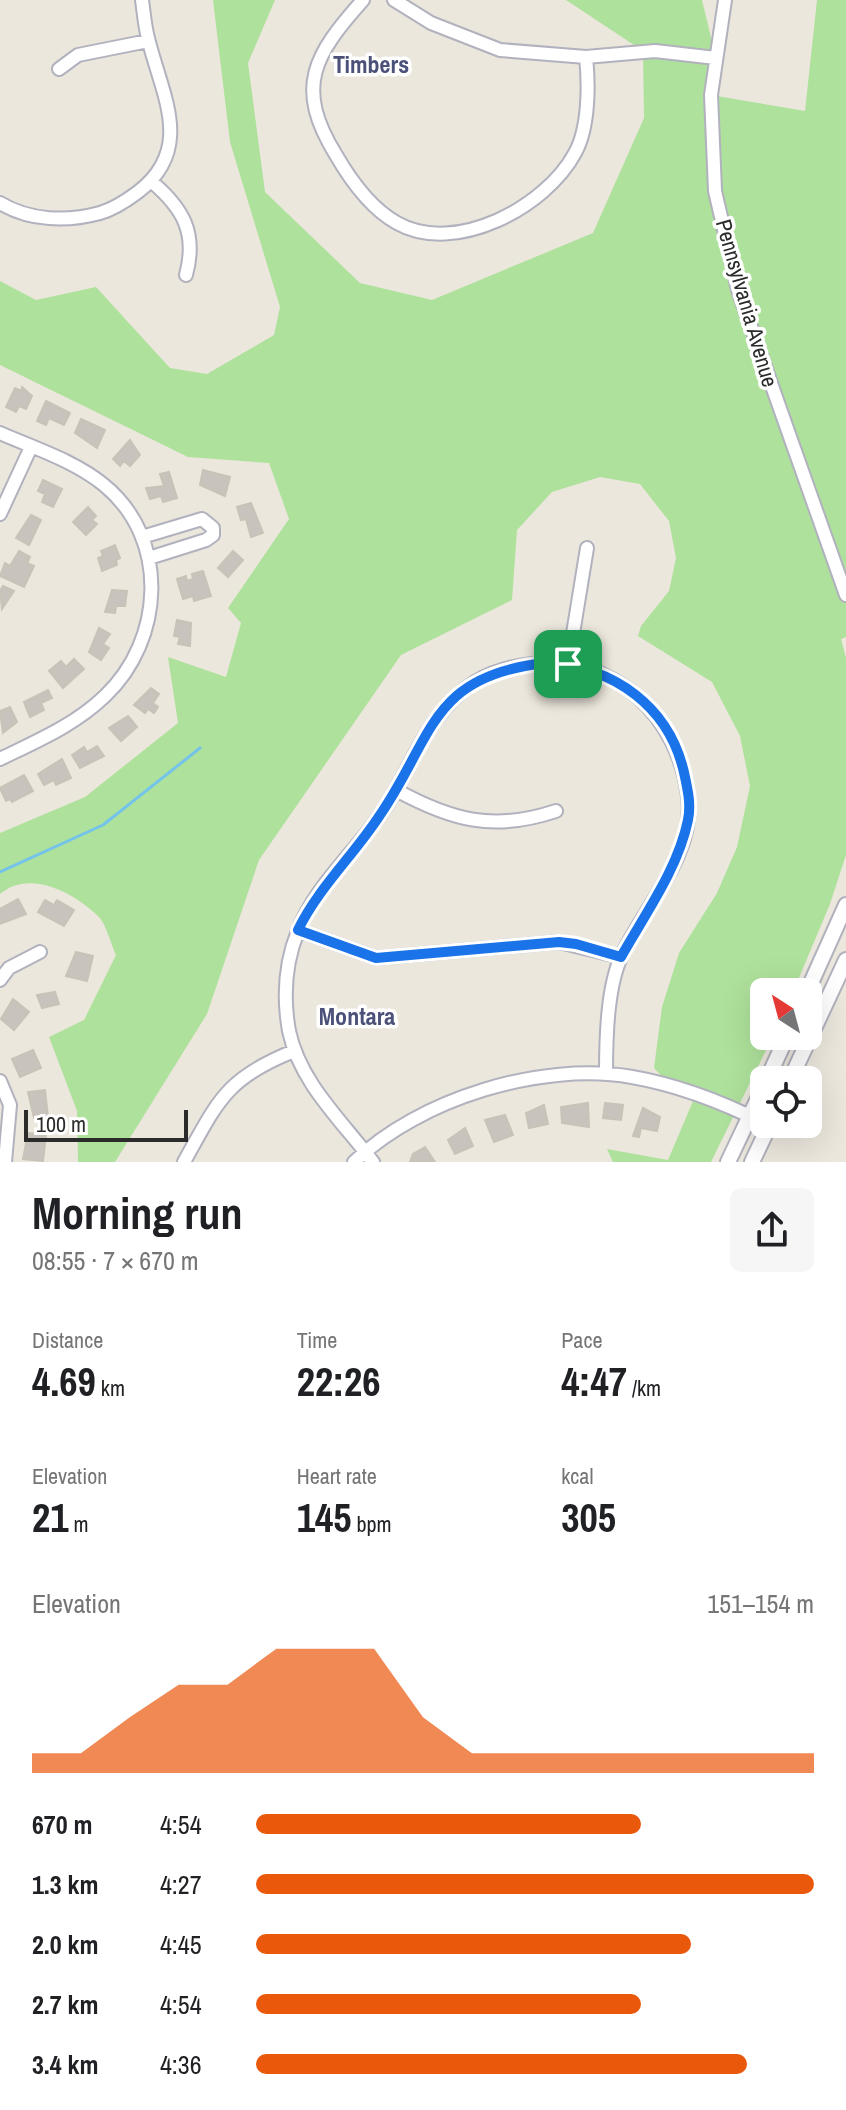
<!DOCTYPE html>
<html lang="en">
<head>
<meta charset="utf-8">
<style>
  :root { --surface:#fff; --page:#f6f6f6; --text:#202124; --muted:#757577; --accent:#ea580c }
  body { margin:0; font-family:"Archivo Narrow",sans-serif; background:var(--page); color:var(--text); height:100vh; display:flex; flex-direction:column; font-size:30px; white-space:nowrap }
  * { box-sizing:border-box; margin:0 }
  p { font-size:26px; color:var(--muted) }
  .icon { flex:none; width:44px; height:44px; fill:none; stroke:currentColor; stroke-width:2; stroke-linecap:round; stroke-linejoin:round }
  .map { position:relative; height:1162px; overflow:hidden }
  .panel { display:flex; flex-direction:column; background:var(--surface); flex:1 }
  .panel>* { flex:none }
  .needle { width:52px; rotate:324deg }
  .buttons { position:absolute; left:750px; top:978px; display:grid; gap:16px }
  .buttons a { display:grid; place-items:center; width:72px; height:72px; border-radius:12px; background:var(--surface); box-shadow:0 8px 32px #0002; font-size:40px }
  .scale { position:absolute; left:24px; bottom:20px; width:164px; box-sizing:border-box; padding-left:8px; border:4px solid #2b2b2b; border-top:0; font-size:22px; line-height:28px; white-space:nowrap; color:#2b2b2b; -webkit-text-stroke:6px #fff; paint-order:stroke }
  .pin { position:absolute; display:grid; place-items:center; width:68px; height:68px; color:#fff; margin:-34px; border-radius:16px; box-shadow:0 4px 12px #0006 }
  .round { display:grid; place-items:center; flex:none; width:84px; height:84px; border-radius:12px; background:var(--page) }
  .headline { display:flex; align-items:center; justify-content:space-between; height:136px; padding:0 32px }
  h1 { font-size:44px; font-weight:800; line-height:60px }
  .stats { display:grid; grid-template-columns:repeat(3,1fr); gap:12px; height:136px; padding:8px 32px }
  .stats div { display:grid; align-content:center }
  .stats b { font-size:40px; font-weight:800 }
  .stats small { font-size:22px; font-weight:400 }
  .stats p { font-size:22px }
  .chart { height:224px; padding:16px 32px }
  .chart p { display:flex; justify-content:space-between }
  .chart svg { width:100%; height:144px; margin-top:8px; fill:var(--accent); opacity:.7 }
  ul { padding:0 32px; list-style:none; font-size:26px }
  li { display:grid; grid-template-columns:128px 96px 1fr; align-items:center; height:60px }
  li i { height:20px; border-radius:10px; background:var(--accent) }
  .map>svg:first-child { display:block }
  .green { fill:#aee19b }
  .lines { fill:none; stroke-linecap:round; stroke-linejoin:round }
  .stream { stroke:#74c3eb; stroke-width:3 }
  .building { fill:#c8c3bd; stroke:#c7c3b7; stroke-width:2 }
  .minor-casing { stroke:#b1b2be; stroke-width:16 }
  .tertiary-casing { stroke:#b1b2be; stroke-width:18 }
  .minor { stroke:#fff; stroke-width:12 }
  .tertiary { stroke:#fff; stroke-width:14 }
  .route-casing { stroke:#fff; stroke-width:16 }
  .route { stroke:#1a73e8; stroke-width:10 }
  .labels { text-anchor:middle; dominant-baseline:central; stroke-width:7; stroke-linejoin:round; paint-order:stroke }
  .street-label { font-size:22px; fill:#2b2b2b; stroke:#fff }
  .neighbourhood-label { font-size:24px; font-weight:bold; fill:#4c517a; stroke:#fff }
</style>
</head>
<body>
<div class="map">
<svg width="846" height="1162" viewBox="0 0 846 1162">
  <rect width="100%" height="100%" fill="#ece7dd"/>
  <path class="green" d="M213,0H275L248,63L265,192L360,283L432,300L593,233L644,118L643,51L566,0H702L716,58L711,95L805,111L817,0H846V637L841,639L846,658V855L830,904L793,992H764V1036H773L711,1162H613L607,1149L668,1160L696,1094L668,1083L654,1068L662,1007L679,953L717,893L737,847L750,786L740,736L712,682L638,636L641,626L669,591L676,558L669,521L640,484L600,477L552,492L517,530L512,600L401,655L259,860L207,1014L115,1162H78L77,1111L49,1037L84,1020L116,955C111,944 106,923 97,915C73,892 29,869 0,894V833L85,797L178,723L168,657L226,677L241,623L228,608L289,519L269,463L188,457L0,365V281L36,300L96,287L170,368L207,374L274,335L280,307L230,142Z"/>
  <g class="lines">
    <path class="stream" d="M0,872L103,825L200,748"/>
  </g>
  <path class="building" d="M22,387L32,396L26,409L19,406L16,412L6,407L15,388L21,391Z
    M46,401L70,413L64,425L49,418L46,425L37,421Z
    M81,419L105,430L97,448L75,433Z
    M130,440L140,455L130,466L124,461L120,466L113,459Z
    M203,470L230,477L225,496L200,485Z
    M169,472L177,498L163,502L161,496L150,499L146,488L164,486L160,474Z
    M43,480L62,489L53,507L42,502L45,494L38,491Z
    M251,503L263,533L251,537L246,519L241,520L237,507Z
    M88,507L96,516L92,520L97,524L86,535L73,522Z
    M31,515L41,520L29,545L16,538Z
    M115,545L120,558L116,560L117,565L102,571L98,558L103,556L101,551Z
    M19,551L30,557L27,563L34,566L24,587L0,576L5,563L10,566Z
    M233,551L243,560L228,577L218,568Z
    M203,571L211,596L194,601L193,596L183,599L177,579L186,576L187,581L193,579L192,574Z
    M3,586L14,591L2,609L0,591Z
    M112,590L127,591L125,606H116L115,613L105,612Z
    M177,620L191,623L190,646L178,644L180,637L174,636Z
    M99,628L110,634L103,644L109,648L101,660L89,652Z
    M74,659L84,669L63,688L49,671L61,661L66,667Z
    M151,688L159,694L153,703L158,707L154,713L148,709L145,713L134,705Z
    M48,690L52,698L41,703L44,710L30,717L24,702Z
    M10,707L17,722L3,733L0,711Z
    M128,716L137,727L121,741L109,728Z
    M97,746L104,756L80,768L72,755L84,747L87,752Z
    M62,759L71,778L56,785L54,780L44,785L38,774Z
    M24,775L33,791L12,802L10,799L6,801L0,788Z
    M18,899L26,914L0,924V909Z
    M45,900L54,905L57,900L74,910L64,926L38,912Z
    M76,952L93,956L87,981L66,976Z
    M55,992L59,1004L42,1008L37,995Z
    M13,999L29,1012L14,1030L1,1019Z
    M33,1050L41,1068L20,1077L12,1059Z
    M45,1090L48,1117L34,1118L28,1092Z
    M588,1103L589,1127L562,1123L561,1107Z
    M605,1103L623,1105L621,1120L603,1118Z
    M544,1105L548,1124L529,1128L526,1113Z
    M643,1108L660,1117L657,1131L641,1128L639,1137L633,1136Z
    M505,1115L513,1135L494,1142L485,1120Z
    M465,1128L473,1146L455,1154L448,1140Z
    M28,1133L46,1135L43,1161L23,1159Z
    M425,1147L435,1162H410L413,1154Z"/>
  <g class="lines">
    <defs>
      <path id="minor" d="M363,0C314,55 294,87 336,155C351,181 370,208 397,223C455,256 546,207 575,153C589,128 589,85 586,57
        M394,0L431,23L500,50L586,57L655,51L716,58
        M725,0L711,95L715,191L738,290L846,595
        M59,69L78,55L148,41
        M152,182C184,209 197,234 186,275
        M0,203C30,221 67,222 100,213C114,209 126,201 138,192C194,149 163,97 149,42C145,29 144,14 142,0
        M0,433C34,448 75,461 104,485C170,539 164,640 105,696C75,725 37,741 0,759
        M0,514L31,447
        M142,537L202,519L213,528V535L206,540L149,558
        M568,664L587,548
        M396,790C451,820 493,832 556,811
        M298,930L376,958L559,942L621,957
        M0,980L9,968L40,952
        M0,1081L10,1105L5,1162
        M184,1162C218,1101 226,1078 294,1051
        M354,1162C419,1099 542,1061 632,1077C678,1085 722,1102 764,1123
        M373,1162C342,1121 300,1083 289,1031C283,997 285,963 298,931C314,888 352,855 378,818C412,772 423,715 475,682C491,672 513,666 532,664C615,655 678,716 688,796C696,853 645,906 622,955C607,986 606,1039 606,1074"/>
      <path id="tertiary" d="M807,992L846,905
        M767,1080L787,1036
        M790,1080L846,960
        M728,1162L764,1086
        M752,1162L770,1124"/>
    </defs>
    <use href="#minor" class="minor-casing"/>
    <use href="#tertiary" class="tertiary-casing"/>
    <use href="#minor" class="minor"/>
    <use href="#tertiary" class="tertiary"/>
  </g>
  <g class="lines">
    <defs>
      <path id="route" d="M545,663C614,666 671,707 685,777C688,791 691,805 688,820C678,869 645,914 621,957L576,944L559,942L376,958L298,930C319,887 354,855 380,815C434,736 430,676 545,663Z"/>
    </defs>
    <use href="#route" class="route-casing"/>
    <use href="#route" class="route"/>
  </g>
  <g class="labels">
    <g class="street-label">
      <text transform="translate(747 303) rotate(74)">Pennsylvania Avenue</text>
    </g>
    <g class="neighbourhood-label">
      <text x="371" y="64">Timbers</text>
      <text x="357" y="1016">Montara</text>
    </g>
  </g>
</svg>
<div class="buttons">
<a><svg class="needle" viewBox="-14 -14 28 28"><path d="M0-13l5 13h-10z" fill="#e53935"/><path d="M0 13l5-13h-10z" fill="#757577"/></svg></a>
<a><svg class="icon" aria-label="locate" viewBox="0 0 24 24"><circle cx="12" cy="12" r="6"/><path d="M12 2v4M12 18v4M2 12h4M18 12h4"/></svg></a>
</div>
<div class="scale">100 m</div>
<div class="pin" style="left:568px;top:664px;background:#1e9e55"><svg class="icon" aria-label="arrive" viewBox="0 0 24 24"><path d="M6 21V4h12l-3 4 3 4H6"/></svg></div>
</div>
<section class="panel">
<div class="headline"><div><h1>Morning run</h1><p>08:55 · 7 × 670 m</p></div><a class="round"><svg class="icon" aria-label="share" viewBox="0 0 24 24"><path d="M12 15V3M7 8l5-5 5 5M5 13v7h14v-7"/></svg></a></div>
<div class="stats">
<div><p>Distance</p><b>4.69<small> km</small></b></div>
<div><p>Time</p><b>22:26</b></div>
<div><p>Pace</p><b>4:47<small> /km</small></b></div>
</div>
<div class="stats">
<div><p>Elevation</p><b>21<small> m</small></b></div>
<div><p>Heart rate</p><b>145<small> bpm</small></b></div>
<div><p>kcal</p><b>305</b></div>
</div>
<div class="chart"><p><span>Elevation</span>151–154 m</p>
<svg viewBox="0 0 160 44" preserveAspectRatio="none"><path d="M0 44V38L10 38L20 27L30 17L40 17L50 6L60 6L70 6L80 27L90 38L100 38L110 38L120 38L130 38L140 38L150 38L160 38V44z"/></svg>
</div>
<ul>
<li><b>670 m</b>4:54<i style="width:69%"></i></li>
<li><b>1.3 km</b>4:27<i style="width:100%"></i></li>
<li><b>2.0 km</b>4:45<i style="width:78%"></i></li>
<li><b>2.7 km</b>4:54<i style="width:69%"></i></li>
<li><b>3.4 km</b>4:36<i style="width:88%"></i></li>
</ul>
</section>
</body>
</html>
